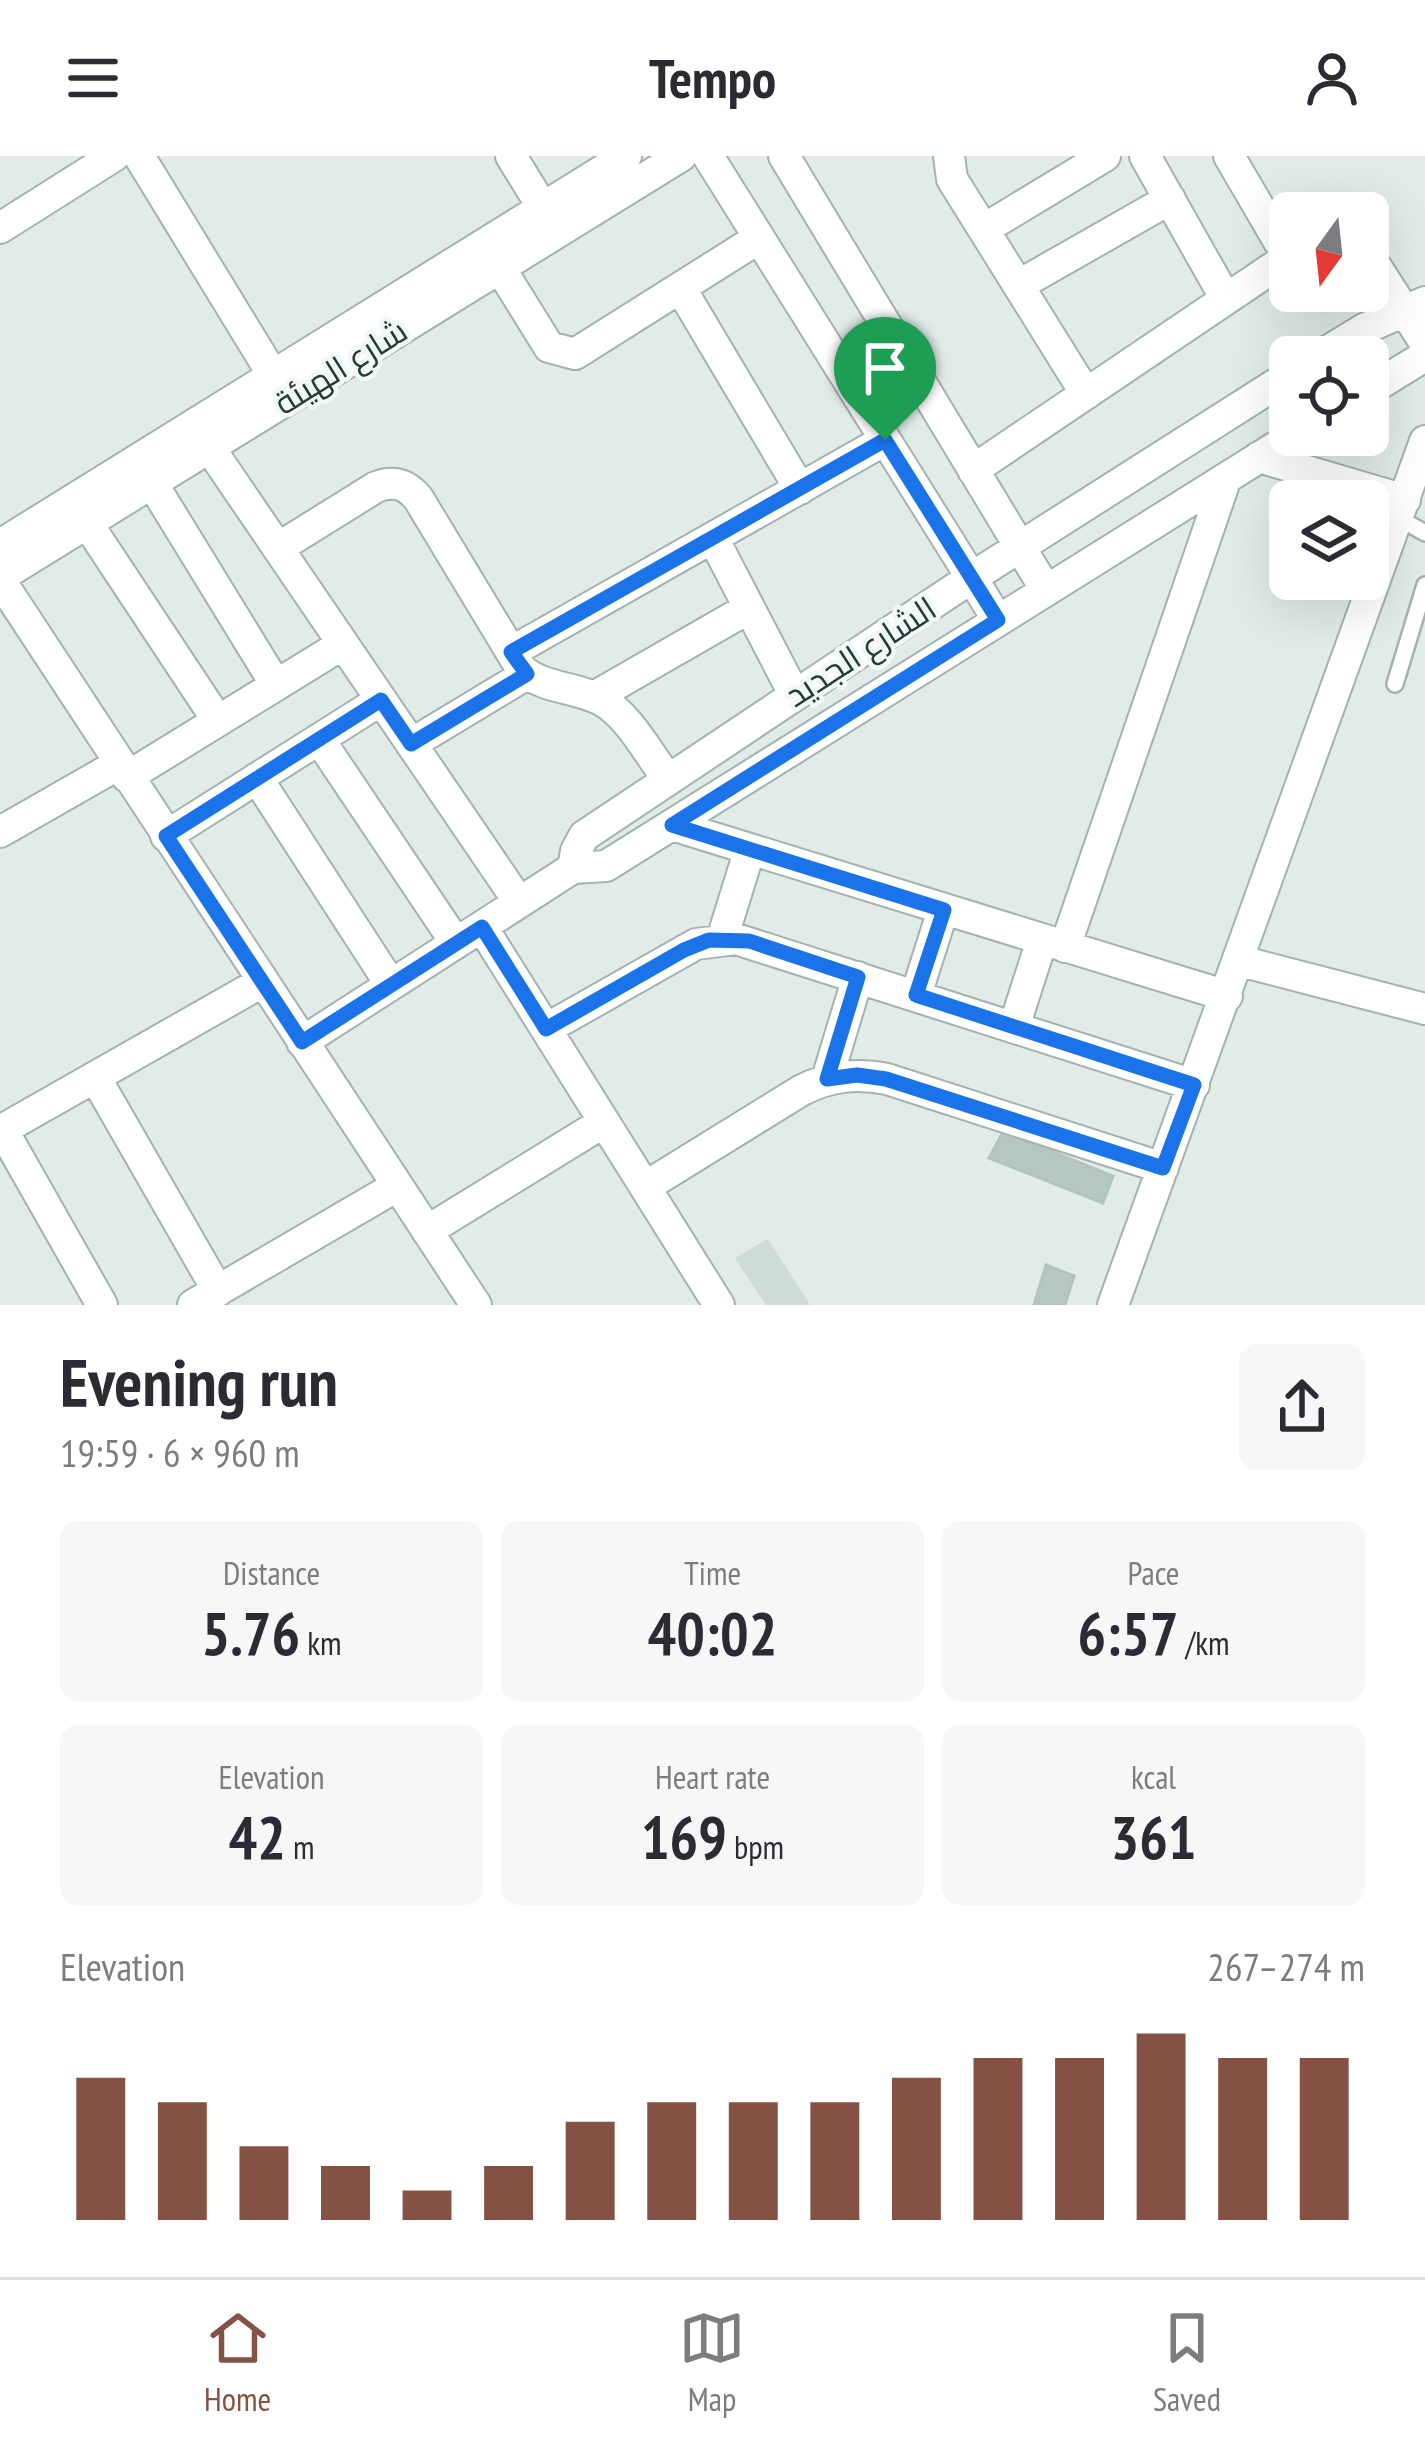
<!DOCTYPE html>
<html lang="en">
<head>
<meta charset="utf-8">
<style>
  :root { --surface:#fff; --page:#f7f7f7; --text:#2b2b33; --muted:#7c7c81; --line:#e1e1e2; --accent:#835245 }
  body { margin:0; font-family:"PT Sans Narrow",Cairo,sans-serif; background:var(--page); color:var(--text); height:100vh; display:flex; flex-direction:column; font-size:45px; white-space:nowrap }
  * { box-sizing:border-box; margin:0 }
  p { font-size:39px; color:var(--muted) }
  .icon { flex:none; width:66px; height:66px; fill:none; stroke:currentColor; stroke-width:2; stroke-linecap:round; stroke-linejoin:round }
  .map { position:relative; height:1149px; overflow:hidden }
  .side { display:flex; flex-direction:column; background:var(--surface); flex:1 }
  .side>* { flex:none }
  .needle { width:78px; rotate:195deg }
  .buttons { position:absolute; left:1269px; top:36px; display:grid; gap:24px }
  .buttons a { display:grid; place-items:center; width:120px; height:120px; border-radius:18px; background:var(--surface); box-shadow:0 12px 48px #0002; font-size:60px }
  .pin { position:absolute; display:grid; place-items:center; width:102px; height:102px; color:#fff; margin:-123px -51px; border-radius:50% 50% 50% 0; rotate:-45deg; box-shadow:0 0 12px #0007 }
  .pin .icon { rotate:45deg }
  .round { display:grid; place-items:center; flex:none; width:126px; height:126px; border-radius:18px; background:var(--page) }
  .head { display:flex; align-items:center; justify-content:space-between; height:204px; padding:0 60px }
  h1 { font-size:66px; font-weight:600; line-height:90px }
  .metrics { display:grid; grid-template-columns:repeat(3,1fr); gap:18px; height:204px; padding:12px 60px }
  .metrics div { display:grid; align-content:center; border-radius:18px; background:var(--page); text-align:center }
  .metrics b { font-size:60px; font-weight:600 }
  .metrics small { font-size:33px; font-weight:400 }
  .metrics p { font-size:33px }
  .chart { height:336px; padding:24px 60px }
  .chart p { display:flex; justify-content:space-between }
  .chart svg { width:100%; height:216px; margin-top:12px; stroke:var(--accent); stroke-width:6 }
  header { display:flex; justify-content:space-between; align-items:center; height:156px; padding:0 60px; background:var(--surface); font-size:54px; font-weight:600 }
  .dock { display:flex; justify-content:space-around; align-items:center; height:168px; border-top:3px solid var(--line); background:var(--surface); font-size:33px; color:var(--muted) }
  .dock a { display:grid; justify-items:center; gap:6px }
  .dock .active { color:var(--accent) }
  .map>svg:first-child { display:block }
  .built { fill:#cfdbd6 }
  .building { fill:#b6c6c0; stroke:#b3c4be; stroke-width:3 }
  .lines { fill:none; stroke-linecap:round; stroke-linejoin:round }
  .lane-casing { stroke:#a4b3ae; stroke-width:20 }
  .street-casing { stroke:#a4b3ae; stroke-width:34 }
  .lane { stroke:#fff; stroke-width:15 }
  .street { stroke:#fff; stroke-width:30 }
  .route-casing { stroke:#fff; stroke-width:24 }
  .route { stroke:#1a73e8; stroke-width:15 }
  .labels { text-anchor:middle; dominant-baseline:central; stroke-width:9; stroke-linejoin:round; paint-order:stroke }
  .street-label { font-size:33px; fill:#223b35; stroke:#f1f8f5 }
</style>
</head>
<body>
<header><svg class="icon" aria-label="menu" viewBox="0 0 24 24"><path d="M4 6h16M4 12h16M4 18h16"/></svg>Tempo<svg class="icon" aria-label="person" viewBox="0 0 24 24"><circle cx="12" cy="8" r="4"/><path d="M4 21q1-7 8-7t8 7"/></svg></header>
<div class="map">
<svg width="1425" height="1149" viewBox="0 0 1425 1149">
  <rect width="100%" height="100%" fill="#e1ebe7"/>
  <path class="built" d="M768,1083L810,1149H766L735,1102Z"/>
  <path class="building" d="M1003,976L1113,1020L1103,1047L989,1002Z
    M1046,1109L1074,1120L1065,1149H1034Z"/>
  <g class="lines">
    <defs>
      <path id="lane" d="M1399,362L1425,377
        M1395,528L1425,429"/>
      <path id="street" d="M139,0L273,219
        M511,0L543,52
        M708,0L998,464
        M784,0L1046,434
        M949,0L952,23L1086,238
        M1145,0L1226,143
        M1229,0L1288,101
        M0,72L114,0
        M984,73L1105,0
        M1368,98L1425,187
        M500,112L549,191L575,198L759,82
        M1019,129L1170,43
        M681,133L800,333
        M1318,201L1364,173L1425,146
        M1368,235L1425,200
        M209,291L519,746
        M1259,301L1405,344
        M973,314L1290,100
        M152,327L276,529
        M87,367L218,565
        M713,382L794,538
        M0,389L626,0
        M278,392L376,331C394,324 406,328 418,342L522,514C545,533 576,531 601,544C629,559 649,599 668,623
        M0,421L681,0
        M0,424L476,1149
        M511,496L885,284
        M594,541L749,452
        M319,583L456,787
        M411,588L527,518
        M127,621L343,488
        M257,622L391,829
        M672,669L1227,840
        M0,676L119,608
        M166,680L381,544
        M573,712L576,695L584,680L971,422L1290,219
        M482,771L719,1149
        M722,783L749,696
        M1065,791L1226,322
        M1240,805L1425,853
        M916,839L943,754
        M1014,871L1042,784
        M546,873L696,788L736,783L1194,929
        M302,886L573,712L606,710L1295,279
        M95,921L218,1135
        M827,923L858,821
        M2,973L102,1149
        M0,975L262,826
        M645,1031L802,934C830,920 856,917 887,923L1163,1012
        M427,1075L604,966
        M193,1149L397,1030
        M1113,1149L1425,285"/>
    </defs>
    <use href="#lane" class="lane-casing"/>
    <use href="#street" class="street-casing"/>
    <use href="#lane" class="lane"/>
    <use href="#street" class="street"/>
  </g>
  <g class="lines">
    <defs>
      <path id="route" d="M885,284L998,464L672,669L944,754L916,839L1194,929L1163,1012L886,923L857,919L827,923L858,821L749,785L709,784L684,794L546,873L482,771L302,886L166,680L381,544L411,588L527,518L511,496Z"/>
    </defs>
    <use href="#route" class="route-casing"/>
    <use href="#route" class="route"/>
  </g>
  <g class="labels">
    <g class="street-label">
      <text transform="translate(340 210) rotate(-32)">شارع الهيئة</text>
      <text transform="translate(860 495) rotate(-33)">الشارع الجديد</text>
    </g>
  </g>
</svg>
<div class="buttons">
<a><svg class="needle" viewBox="-14 -14 28 28"><path d="M0-13l5 13h-10z" fill="#e53935"/><path d="M0 13l5-13h-10z" fill="#7c7c81"/></svg></a>
<a><svg class="icon" aria-label="locate" viewBox="0 0 24 24"><circle cx="12" cy="12" r="6"/><path d="M12 2v4M12 18v4M2 12h4M18 12h4"/></svg></a>
<a><svg class="icon" aria-label="layers" viewBox="0 0 24 24"><path d="M12 4l9 5-9 5-9-5zM3 14l9 5 9-5"/></svg></a>
</div>
<div class="pin" style="left:885px;top:284px;background:#1e9e55"><svg class="icon" aria-label="arrive" viewBox="0 0 24 24"><path d="M6 21V4h12l-3 4 3 4H6"/></svg></div>
</div>
<section class="side">
<div class="head"><div><h1>Evening run</h1><p>19:59 · 6 × 960 m</p></div><a class="round"><svg class="icon" aria-label="share" viewBox="0 0 24 24"><path d="M12 15V3M7 8l5-5 5 5M5 13v7h14v-7"/></svg></a></div>
<div class="metrics">
<div><p>Distance</p><b>5.76<small> km</small></b></div>
<div><p>Time</p><b>40:02</b></div>
<div><p>Pace</p><b>6:57<small> /km</small></b></div>
</div>
<div class="metrics">
<div><p>Elevation</p><b>42<small> m</small></b></div>
<div><p>Heart rate</p><b>169<small> bpm</small></b></div>
<div><p>kcal</p><b>361</b></div>
</div>
<div class="chart"><p><span>Elevation</span>267–274 m</p>
<svg viewBox="0 0 160 44" preserveAspectRatio="none"><path d="M5 44V15M15 44V20M25 44V29M35 44V33M45 44V38M55 44V33M65 44V24M75 44V20M85 44V20M95 44V20M105 44V15M115 44V11M125 44V11M135 44V6M145 44V11M155 44V11"/></svg>
</div>
</section>
<nav class="dock">
<a class="active"><svg class="icon" aria-label="home" viewBox="0 0 24 24"><path d="M3 11l9-7 9 7M6 9v11h12V9"/></svg>Home</a>
<a><svg class="icon" aria-label="map" viewBox="0 0 24 24"><path d="M3 6l6-2 6 2 6-2v14l-6 2-6-2-6 2zM9 4v14M15 6v14"/></svg>Map</a>
<a><svg class="icon" aria-label="saved" viewBox="0 0 24 24"><path d="M7 4h10v16l-5-4-5 4z"/></svg>Saved</a>
</nav>
</body>
</html>
